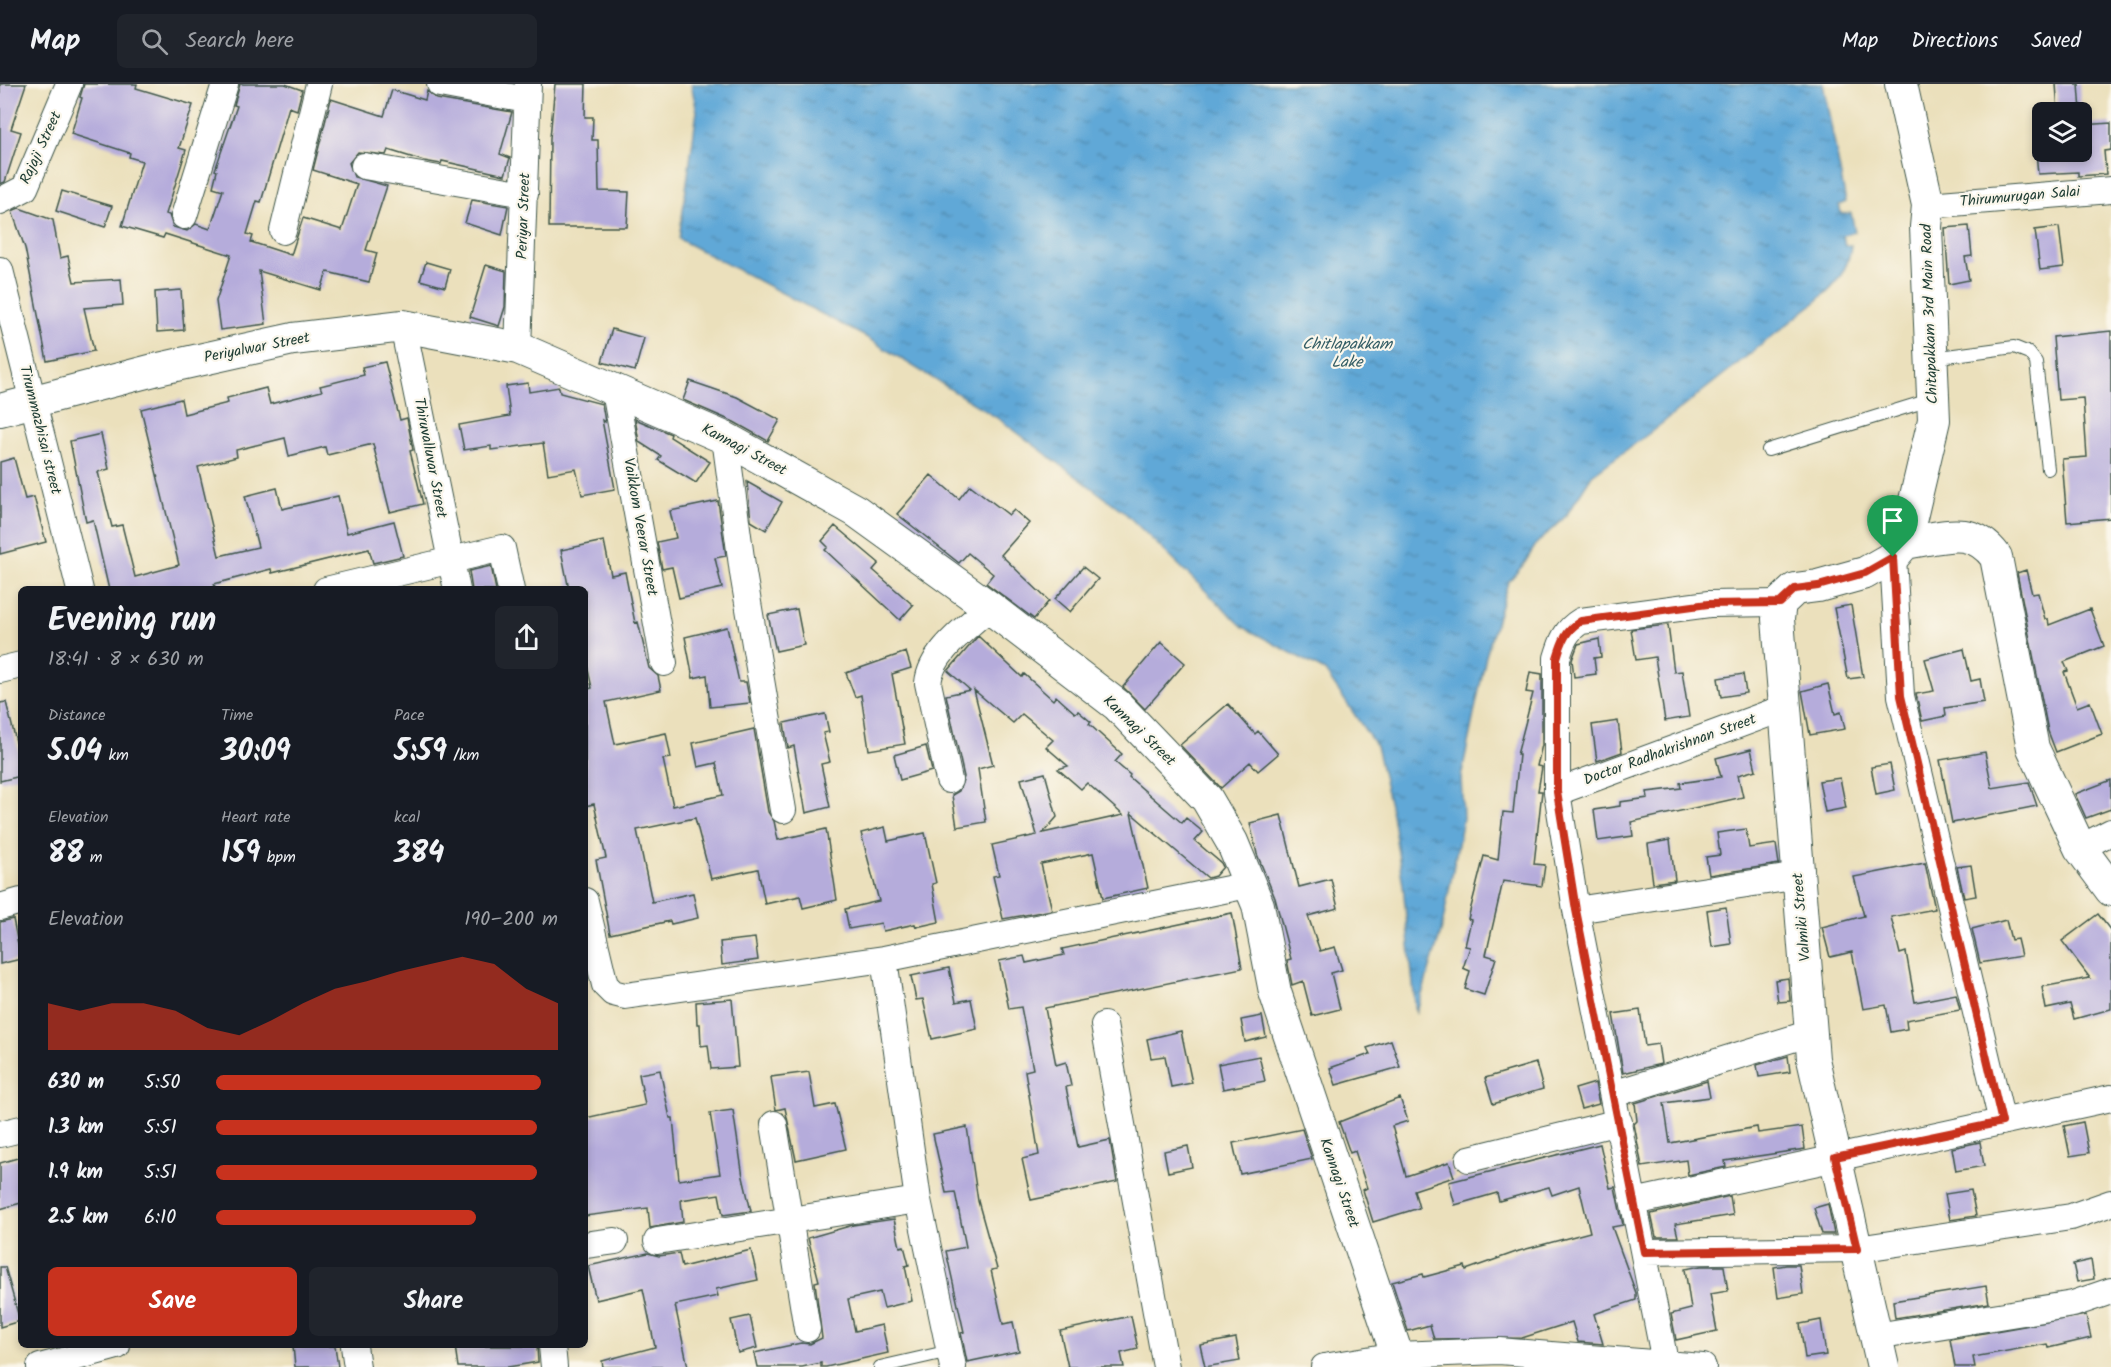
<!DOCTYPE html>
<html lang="en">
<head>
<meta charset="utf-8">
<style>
  :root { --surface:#171b24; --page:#20242c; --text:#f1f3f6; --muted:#9ea1a6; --line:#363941; --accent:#c8321e }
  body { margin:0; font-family:Kalam,sans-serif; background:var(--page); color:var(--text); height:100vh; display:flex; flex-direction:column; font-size:22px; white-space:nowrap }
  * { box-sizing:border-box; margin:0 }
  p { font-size:20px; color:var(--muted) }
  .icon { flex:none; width:33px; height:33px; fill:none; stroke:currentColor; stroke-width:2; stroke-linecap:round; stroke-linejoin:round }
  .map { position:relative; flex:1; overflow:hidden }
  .sheet { position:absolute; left:18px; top:502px; width:570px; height:762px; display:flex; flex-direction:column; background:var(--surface); border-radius:9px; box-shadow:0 3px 9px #0003 }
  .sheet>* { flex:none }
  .controls { position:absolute; left:2032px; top:18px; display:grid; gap:12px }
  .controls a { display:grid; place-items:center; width:60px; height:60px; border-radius:9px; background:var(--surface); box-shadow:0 3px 9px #0003; font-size:30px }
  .pin { position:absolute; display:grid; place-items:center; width:51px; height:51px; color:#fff; margin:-62px -26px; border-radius:50% 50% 50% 0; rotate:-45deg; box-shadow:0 0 6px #0007 }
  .pin .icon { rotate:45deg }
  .round { display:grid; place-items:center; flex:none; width:63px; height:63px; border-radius:9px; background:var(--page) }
  .summary { display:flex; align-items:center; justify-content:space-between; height:102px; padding:0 30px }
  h1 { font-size:33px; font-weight:700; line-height:45px }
  .stats { display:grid; grid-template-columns:repeat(3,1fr); gap:9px; height:102px; padding:6px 30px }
  .stats div { display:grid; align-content:center }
  .stats b { font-size:30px; font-weight:700 }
  .stats small { font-size:16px; font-weight:400 }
  .stats p { font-size:16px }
  .chart { height:168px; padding:12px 30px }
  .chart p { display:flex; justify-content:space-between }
  .chart svg { width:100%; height:108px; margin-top:6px; fill:var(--accent); opacity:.7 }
  .button { display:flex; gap:12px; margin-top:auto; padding:12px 30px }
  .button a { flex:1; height:69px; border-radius:9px; background:var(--accent); color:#fff; font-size:24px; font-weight:700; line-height:69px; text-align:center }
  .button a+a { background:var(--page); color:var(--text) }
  ul { padding:0 30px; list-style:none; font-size:20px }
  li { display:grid; grid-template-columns:96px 72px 1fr; align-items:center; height:45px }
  li i { height:15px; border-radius:8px; background:var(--accent) }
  header { display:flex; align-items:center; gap:36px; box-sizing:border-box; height:84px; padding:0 30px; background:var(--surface); border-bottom:2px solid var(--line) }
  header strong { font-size:28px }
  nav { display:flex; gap:33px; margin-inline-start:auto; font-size:21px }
  .search { width:420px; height:54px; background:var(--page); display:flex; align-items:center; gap:15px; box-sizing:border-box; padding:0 21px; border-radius:9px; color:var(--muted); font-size:22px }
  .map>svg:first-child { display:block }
  .water { fill:url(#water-ripples); stroke:#407286; stroke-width:1.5 }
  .building { fill:#b5acdb }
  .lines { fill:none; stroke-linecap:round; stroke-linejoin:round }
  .service-casing { stroke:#3e5548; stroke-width:14 }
  .minor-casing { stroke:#3e5548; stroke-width:28 }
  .tertiary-casing { stroke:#3e5548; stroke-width:34 }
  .service { stroke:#fff; stroke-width:12 }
  .minor { stroke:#fff; stroke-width:26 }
  .tertiary { stroke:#fff; stroke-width:32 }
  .route-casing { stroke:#fff; stroke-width:12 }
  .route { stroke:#c8321e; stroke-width:8 }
  .labels { text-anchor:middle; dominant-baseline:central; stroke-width:4.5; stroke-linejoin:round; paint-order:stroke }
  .street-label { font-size:15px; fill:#1f3d34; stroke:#fbf7ec }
  .water-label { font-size:16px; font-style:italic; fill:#335d65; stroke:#fbf7ec }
</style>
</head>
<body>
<header>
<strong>Map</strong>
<div class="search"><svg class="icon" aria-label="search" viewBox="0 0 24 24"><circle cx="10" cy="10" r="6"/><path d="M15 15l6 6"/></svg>Search here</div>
<nav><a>Map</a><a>Directions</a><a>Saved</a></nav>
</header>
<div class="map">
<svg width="2111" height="1283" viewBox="0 0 2111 1283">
  <defs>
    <pattern id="water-ripples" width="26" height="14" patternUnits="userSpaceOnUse" patternTransform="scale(1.5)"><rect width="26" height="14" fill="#61a8d7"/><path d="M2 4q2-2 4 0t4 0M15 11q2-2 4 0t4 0" fill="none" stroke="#4f8aaf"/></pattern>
  </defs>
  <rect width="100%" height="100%" fill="#fbf7ec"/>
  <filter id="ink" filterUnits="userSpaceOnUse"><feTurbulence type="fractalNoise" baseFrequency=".0167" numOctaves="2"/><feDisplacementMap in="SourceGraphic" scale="12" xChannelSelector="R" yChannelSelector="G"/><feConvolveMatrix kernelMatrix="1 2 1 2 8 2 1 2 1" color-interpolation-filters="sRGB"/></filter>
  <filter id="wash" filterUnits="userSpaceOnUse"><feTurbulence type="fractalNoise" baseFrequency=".008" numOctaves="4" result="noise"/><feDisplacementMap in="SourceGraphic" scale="24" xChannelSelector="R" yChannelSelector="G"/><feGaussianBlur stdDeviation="1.35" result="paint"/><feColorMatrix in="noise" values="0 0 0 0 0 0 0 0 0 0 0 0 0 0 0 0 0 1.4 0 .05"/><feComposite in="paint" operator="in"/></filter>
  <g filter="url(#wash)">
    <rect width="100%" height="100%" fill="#ebe0bc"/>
    <path class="water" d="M691,0H1823L1846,118L1839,121L1841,130L1851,129L1855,148L1843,151L1845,162L1851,161C1849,185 1836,200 1818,216L1651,348L1592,391L1566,432L1537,459L1524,480L1508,498L1486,572L1461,693L1463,734L1441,848L1416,930L1403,801L1392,730L1376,662L1325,587L1243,543L1123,427L999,335L866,253L679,155L697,27Z"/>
    <g id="blocks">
      <path class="building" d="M0,0H26L11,45L21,48L5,98L0,100Z
        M84,0H137L136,4L193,21L179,64L186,66L166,130L169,131L173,143L187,147L196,140L210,145L223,106L213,103L217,87L215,86L237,22L234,21L240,0H285L302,6L297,26L289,23L261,118L257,117L247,150L253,152L251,158L291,171L303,134L342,146L357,100L313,86L331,15L384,32L392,6L425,16L427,7L437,15L512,28L500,70L510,74L505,91L442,77L441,80L424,77L388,66L386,71L358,68L349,79L354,93L387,102L366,166L377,169L369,198L327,188L321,206L259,187L266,240L220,246L216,217L231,171L165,150L163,154L122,142L142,77L129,73L130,69L71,50L82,14L80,13Z
        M555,0H586L585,33H593L592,56H598L599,107L629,108L627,143H549L550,54Z
        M2056,0H2079L2081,28H2058Z
        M2111,39V66L2104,67L2106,90L2078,92V88L2038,90L2036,68H2082V41Z
        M62,107L112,122L105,143L56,127Z
        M472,116L508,122L502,151L465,139Z
        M19,124L53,136L60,174L68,172L74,198L121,195L123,221L84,224L94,267L47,277L25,164L12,127Z
        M1969,142L1972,172L1965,173L1969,196L1949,200L1945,144Z
        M2059,143L2064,183L2040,186L2035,146Z
        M426,178L450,185L445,203L420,196Z
        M486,181L506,187L505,223L499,242L470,233Z
        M181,206L184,246L157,248L155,208Z
        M612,245L644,254L635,287L602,278Z
        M2111,247V434L2067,438L2062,375L2087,373L2083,314L2058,316L2053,253Z
        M385,278L400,336L407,334L413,366L410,367L423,420L390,428L373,360L327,371L325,363L289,372L285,354L236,366L237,373L198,383L219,472L258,463L245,412L277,404L282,425L338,412L347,449L394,437L403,472L373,479L369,465L272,489L271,485L214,500L216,506H109L93,436L86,438L70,357L101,350L109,385L98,388L112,443L122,441L135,493L179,481L141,325L181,315L184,330L228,319L227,314L266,304L270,320L322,307L320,302L364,291L362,283Z
        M690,297L737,313L780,336L768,357L734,338L683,316Z
        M528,299L529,308L559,303L560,309L602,320L605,338L602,336L615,405L582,411L576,385L548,390L543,359L491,366V362L464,366L459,341L510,332L506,302Z
        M635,335L671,350L670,353L710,378L696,399L658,376L661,372L639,358Z
        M14,374L25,415L34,413L46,458L0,470V378Z
        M931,391L959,415L970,401L1009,431L1014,426L1029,439L1001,471L1049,517L1034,535L986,499L993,490L968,469L959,479L897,430Z
        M747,398L782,418L766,446L751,437Z
        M718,417L726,472L715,474L722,504L679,514L672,483L662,485L657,458L676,454L670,427Z
        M835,442L879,479L873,486L913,521L900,536L825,466L828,463L822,457Z
        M604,457L611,491L625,488L635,539L638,538L649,584L658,592L661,606L606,618L615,660L666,649L671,674L663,675L673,722L723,711L716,679L698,683L693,659L754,645L768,728L774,737L778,756L826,745L837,816L803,824L800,812L765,820L758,785L711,795L695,734L637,746L652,818L693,809L698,834L671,840L670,837L610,850L596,776L606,774L594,720L585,722V606L592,604L585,572V506H569L561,466Z
        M491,482L496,506H472L469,487Z
        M1083,483L1098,495L1070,528L1055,515Z
        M2026,486L2032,510L2038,509L2045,535H2048L2049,541L2090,525L2104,562L2064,578L2068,587L2064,588L2077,623L2090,618L2102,650L2056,668L2048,647L2017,489Z
        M1851,521L1863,593L1848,595L1834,524Z
        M797,525L804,561L776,567L768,531Z
        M1668,541L1674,588L1682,587L1689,633L1665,637L1655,573L1636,576L1631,545Z
        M727,543L739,598H746L750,619L710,623L707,591L693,594L685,553Z
        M978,552L1022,593L1024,590L1053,616L1056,612L1075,629L1078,627L1091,638L1089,640L1122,670L1115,678L1130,691L1129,693L1182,739L1186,734L1203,748L1195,757L1221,779L1223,783L1215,792L1208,794L1131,729L1148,804L1103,814L1093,769L1041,780L1052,826L1003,835L993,792L999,791L992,761L1037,751L1021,695L1045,689L1057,733L1043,749L1123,731L1087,699L1081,705L1058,685L1068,682L1046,663L1053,656L1022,630L1013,639L974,606L993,681L978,685L986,738L957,743L952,711L959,707L964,693L946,611L970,606L948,587Z
        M1599,555L1601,573L1594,574L1596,590L1574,593L1572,576L1578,560Z
        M1161,558L1185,579L1145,625L1123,603Z
        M1964,565L1971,597L1980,595L1984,618L1945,624L1946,632L1922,637L1916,610L1934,607L1925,575Z
        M906,568L911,584L892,590L905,660L869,666L861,611L855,613L846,589Z
        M1530,588L1542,590V661L1537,682L1542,683L1538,707H1542L1534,780L1545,781L1542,802L1503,797L1486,871L1496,874L1484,911L1465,905L1470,887L1463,884L1470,863L1465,862L1471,836L1468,835L1484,772L1498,776L1503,728L1513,729L1519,671H1517L1533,609L1526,608Z
        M1743,590L1746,609L1721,613L1718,594Z
        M1828,600L1835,630L1841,628L1845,645L1810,651L1802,607Z
        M6,618L21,677V692L0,697V619Z
        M1228,620L1255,650L1258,647L1278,670L1258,687L1250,678L1221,704L1180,661Z
        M825,630L829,648L823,649L830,678L821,680L830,723L806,729L794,662L788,664L784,639Z
        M1618,637L1622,668L1597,677L1592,641Z
        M926,662L932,687L900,696L894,671Z
        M1751,665L1756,686L1738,691L1743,713L1631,738L1633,752L1598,757L1594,726L1620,722V718L1648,714L1647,708L1681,704L1680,699L1721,693L1716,674Z
        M1985,668L1992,704L2029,698L2037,722L1952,739L1940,676Z
        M1890,680L1895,706L1876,710L1871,683Z
        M1840,694L1846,724L1825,728L1819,697Z
        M2111,696V725L2086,734L2075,710Z
        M1281,731L1299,803L1331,795L1338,824L1308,832L1320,867L1335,863L1342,886L1331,889L1340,925L1312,932L1303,897L1292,901L1287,876L1291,875L1275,814L1257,770L1250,739Z
        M885,743L888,757L925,749L936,799L932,800L939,838L916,843L915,840L883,847L881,839L849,845L845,825L879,817L861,749Z
        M1746,745L1749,764L1776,760L1779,780L1709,791L1706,773L1720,771L1717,749Z
        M1670,756L1675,796L1653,799L1648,760Z
        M1925,779L1935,825L1891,833L1900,870L1906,868L1915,918L1956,910L1960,926L1906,936L1907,945L1891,948L1886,921L1863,925L1852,868L1830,873L1822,843L1864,832L1854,793Z
        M1971,781L1976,812L1964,814L1957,783Z
        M1726,823L1731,860L1712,863L1707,826Z
        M1232,829L1242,884L1045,924L1056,981L1066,978L1071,1002L1066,1003L1078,1063L1110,1056L1117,1098L1031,1116L1022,1075L1039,1071L1025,987L1033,985L1021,923L1009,925L999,877L1024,872L1026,879L1064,871L1062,865Z
        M2098,830L2111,847V925L2074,935L2070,920L2046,925L2042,903L2090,894L2062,857Z
        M13,835L21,875L0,880V838Z
        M2006,836L2011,856L2017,855L2021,872L1980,879L1972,845Z
        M755,854L758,876L722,881L720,858Z
        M949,884L956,918L971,915L977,945L932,955L923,915L916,916L911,892Z
        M1788,894L1790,917L1778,918L1775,896Z
        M732,915L738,983L711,985L708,961L701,962L700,940H697L696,918Z
        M1640,926L1645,962L1658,960L1661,980L1623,989L1613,930Z
        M1262,932L1266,953L1245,958L1241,936Z
        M1181,947L1192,999L1171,1003L1165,972L1151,974L1147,955Z
        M1391,956L1400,983L1336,1001L1330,984L1370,970L1367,964Z
        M1259,972L1265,997L1223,1005L1218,980Z
        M1788,972L1790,988L1759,993L1757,981Z
        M1536,979L1543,1005L1493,1020L1485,994Z
        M660,986L670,1034H673L679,1096L720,1090L710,1029L733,1026L743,1093L751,1127L723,1131L719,1110L681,1116L683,1138L650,1144L648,1124L585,1132V1034L645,1021L639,990Z
        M809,988L815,1024L835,1020L846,1065L796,1076L785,1024L776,1026L771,993Z
        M1707,997L1710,1013L1664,1019L1670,1059L1757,1043L1758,1049L1802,1043L1805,1065L1725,1077L1726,1083L1688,1091L1686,1076L1642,1083L1634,1040L1637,1037L1635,1019Z
        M1595,999L1599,1020L1581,1025L1575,1005Z
        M1400,1014L1408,1037L1392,1042L1406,1092L1449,1078L1454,1093L1414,1106L1419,1124L1373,1138L1363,1106L1367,1104L1355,1067L1350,1069L1339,1038Z
        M2083,1038L2089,1069L2070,1072L2064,1042Z
        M967,1043L978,1117L997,1185L991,1186L1003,1240L1013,1238L1019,1267L967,1278L961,1249L964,1248L946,1167L966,1163L955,1108L946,1109L933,1050Z
        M1302,1045L1312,1075L1240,1090L1233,1059Z
        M1980,1058L1984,1082L1956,1087L1952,1064Z
        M1600,1060L1610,1104L1615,1103L1623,1141L1612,1143L1636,1209V1216L1594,1230L1603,1260L1578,1258L1572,1238L1522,1254L1434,1255L1430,1241L1408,1247L1392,1198L1423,1190L1424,1193L1465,1182L1466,1186L1519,1167L1590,1148L1579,1102L1552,1111L1549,1103L1499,1117L1497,1109L1455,1121L1449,1098Z
        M1188,1062L1192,1083L1168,1088L1164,1067Z
        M21,1073V1119L0,1125V1079Z
        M1971,1106L1976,1132L1950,1136L1945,1110Z
        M1730,1112L1733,1131L1675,1140L1678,1153H1656L1651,1130Z
        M1828,1120L1834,1150H1822L1814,1124Z
        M894,1135L900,1163L904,1162L909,1181L905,1182L912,1217L884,1224L880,1208L848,1215L855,1247L882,1241L888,1269L826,1283H821V1279L802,1283H757L754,1269L801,1259L810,1260L822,1254L815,1198L819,1197L808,1154L853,1141Z
        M751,1166L758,1196L716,1205L718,1212L675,1221L688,1283H603L602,1277L655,1263L643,1205L596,1216L588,1182L648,1169L659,1172L679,1169L682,1183Z
        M2091,1176L2094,1195L2077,1198L2073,1180Z
        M1786,1181H1799L1803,1210L1778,1214L1774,1183Z
        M1701,1182H1724L1728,1207L1710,1210L1717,1247L1676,1256L1671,1230L1691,1225L1685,1185Z
        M0,1183H5L20,1237L0,1243Z
        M1986,1202L1989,1219L1895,1234L1893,1217Z
        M2086,1231L2091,1254L2048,1264L2047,1260L1973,1273L1975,1283H1955L1950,1255Z
        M750,1232L757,1264L738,1269L731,1236Z
        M1131,1232L1138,1265L1121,1269L1124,1283H1068L1060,1247Z
        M1821,1236L1826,1271L1805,1274L1800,1240Z
        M1236,1254L1240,1277L1205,1283L1200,1261Z
        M293,1262H335L338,1283H295Z
        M455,1262H537L538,1278L508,1283H458Z"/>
    </g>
  </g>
  <g filter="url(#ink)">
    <use href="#blocks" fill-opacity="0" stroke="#3e5548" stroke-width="1.5"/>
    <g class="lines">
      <defs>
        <path id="service" d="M1932,274L2014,263L2029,269L2036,278L2048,385
          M1768,366L1933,315
          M880,1283L950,1267"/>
        <path id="minor" d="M440,0L527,16
          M364,82L525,110
          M0,117L25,104L69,0
          M1928,121L2111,106
          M184,132L225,0
          M283,147L319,0
          M0,186L80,506
          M403,242L457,506
          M518,264L528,0
          M615,307L664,579
          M725,354L743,489L783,726
          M1893,473L1901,612L2002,1038
          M326,506L502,464L511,506
          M0,586L21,581
          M949,696L928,599C931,568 968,543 989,523
          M1557,708L1784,624
          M2080,764L2111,748
          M585,817L605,901L613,909L625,912L884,875L1248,801
          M0,823L21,817
          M1576,826L1799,792
          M884,875L918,1116L953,1283
          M1104,941L1166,1283
          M1613,1010L1811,949
          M774,1040L807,1245
          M0,1050L21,1045
          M1469,1075L1619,1038
          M1634,1118L2111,1014
          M657,1157L918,1116
          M585,1161L615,1157
          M1644,1168L1857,1165L2071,1133L2111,1119
          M1876,1252L2073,1220L2111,1207
          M354,1262L357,1283
          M552,1262L554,1283
          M40,1283L117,1262
          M1324,1283L1397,1271L1499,1267L1703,1283
          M1666,1283L1576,826L1557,708V574C1562,557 1566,546 1581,537L1709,520L1780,519"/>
        <path id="tertiary" d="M0,326L154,286L293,255L403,242L518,264L725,354L856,427L989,523L1117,621L1207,715L1232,758L1258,821L1275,908L1401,1283
          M1905,459C1942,454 1971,439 1996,473L2033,664L2080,764L2111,806
          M1883,1283L1813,975L1778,535L1780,519L1795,505L1818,502L1865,489L1893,473L1905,459L1934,336L1926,143L1928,121L1901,0"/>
      </defs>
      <use href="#service" class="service-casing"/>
      <use href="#minor" class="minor-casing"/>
      <use href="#tertiary" class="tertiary-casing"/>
      <use href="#service" class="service"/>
      <use href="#minor" class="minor"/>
      <use href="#tertiary" class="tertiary"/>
    </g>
  </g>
  <g class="lines" filter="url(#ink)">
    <defs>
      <path id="route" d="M1893,473L1901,612L2002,1038L1835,1073L1857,1165L1644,1168L1576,826L1557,708V574C1562,557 1566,546 1581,537L1708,520L1780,519L1795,505L1818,502L1865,489Z"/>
    </defs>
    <use href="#route" class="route-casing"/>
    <use href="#route" class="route"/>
  </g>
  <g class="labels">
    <g class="street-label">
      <text transform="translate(41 64) rotate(-65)">Rajaji Street</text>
      <text transform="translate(2020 113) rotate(-5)">Thirumurugan Salai</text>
      <text transform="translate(524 132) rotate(-88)">Periyar Street</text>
      <text transform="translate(1930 230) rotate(-92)">Chitapakkam 3rd Main Road</text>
      <text transform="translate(257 264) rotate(-11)">Periyalwar Street</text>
      <text transform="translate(40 346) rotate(76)">Tirummazhisai street</text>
      <text transform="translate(744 366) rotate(28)">Kannagi Street</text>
      <text transform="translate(430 374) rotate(79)">Thiruvalluvar Street</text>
      <text transform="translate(640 443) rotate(80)">Vaikkom Veerar Street</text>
      <text transform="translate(1139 647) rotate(44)">Kannagi Street</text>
      <text transform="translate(1670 666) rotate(-20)">Doctor Radhakrishnan Street</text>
      <text transform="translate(1802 833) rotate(-95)">Valmiki Street</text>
      <text transform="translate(1339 1099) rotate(71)">Kannagi Street</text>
    </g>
    <g class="water-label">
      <text x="1347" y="260">Chitlapakkam<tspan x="1347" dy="18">Lake</tspan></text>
    </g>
  </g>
</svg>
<div class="controls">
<a><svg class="icon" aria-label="layers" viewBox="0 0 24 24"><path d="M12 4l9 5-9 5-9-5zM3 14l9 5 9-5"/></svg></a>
</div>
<div class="pin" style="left:1893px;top:473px;background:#1e9e55"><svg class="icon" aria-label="arrive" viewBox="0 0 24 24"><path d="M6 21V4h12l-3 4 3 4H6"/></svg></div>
<section class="sheet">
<div class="summary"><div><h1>Evening run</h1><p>18:41 · 8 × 630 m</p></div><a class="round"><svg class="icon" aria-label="share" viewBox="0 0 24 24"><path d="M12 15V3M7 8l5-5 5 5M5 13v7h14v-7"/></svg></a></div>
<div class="stats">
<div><p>Distance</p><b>5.04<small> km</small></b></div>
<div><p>Time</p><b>30:09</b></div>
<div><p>Pace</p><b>5:59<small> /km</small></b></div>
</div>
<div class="stats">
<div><p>Elevation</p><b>88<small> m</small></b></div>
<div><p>Heart rate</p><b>159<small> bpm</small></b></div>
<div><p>kcal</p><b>384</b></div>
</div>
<div class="chart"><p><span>Elevation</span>190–200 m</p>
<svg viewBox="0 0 160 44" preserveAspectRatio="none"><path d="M0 44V25L10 28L20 25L30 25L40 28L50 35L60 38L70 32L80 25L90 19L100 16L110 12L120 9L130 6L140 9L150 19L160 25V44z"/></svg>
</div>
<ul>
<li><b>630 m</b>5:50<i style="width:95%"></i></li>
<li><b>1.3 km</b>5:51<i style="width:94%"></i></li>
<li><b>1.9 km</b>5:51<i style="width:94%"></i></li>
<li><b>2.5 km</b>6:10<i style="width:76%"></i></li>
</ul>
<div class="button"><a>Save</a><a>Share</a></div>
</section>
</div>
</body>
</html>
